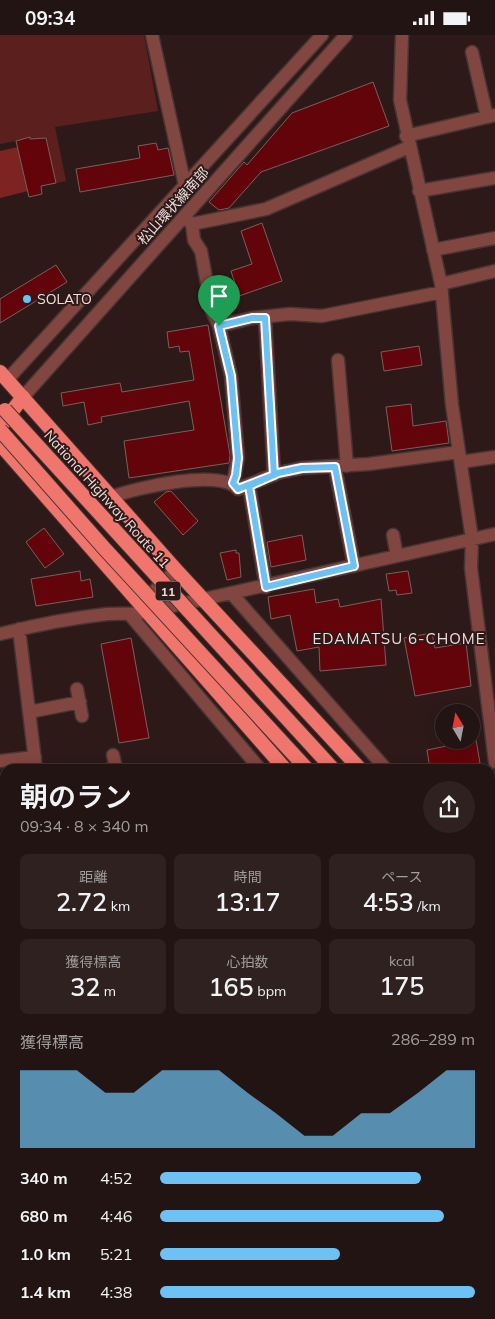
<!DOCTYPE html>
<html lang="ja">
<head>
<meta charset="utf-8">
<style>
  :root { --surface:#221412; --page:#2e2120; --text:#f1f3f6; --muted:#a29e9f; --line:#3f3332; --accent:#6ec2f3 }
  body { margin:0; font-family:Mulish,"Noto Sans JP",sans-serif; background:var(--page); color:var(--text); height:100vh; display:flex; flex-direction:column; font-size:19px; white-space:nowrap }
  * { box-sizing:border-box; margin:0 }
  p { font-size:16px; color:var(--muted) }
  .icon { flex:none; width:28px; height:28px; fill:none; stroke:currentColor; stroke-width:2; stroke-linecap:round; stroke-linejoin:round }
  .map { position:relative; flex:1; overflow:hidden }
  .drawer { position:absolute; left:0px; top:729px; width:495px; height:556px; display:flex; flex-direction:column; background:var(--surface); border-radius:15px 15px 0 0; box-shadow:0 2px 12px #0003,0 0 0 1px var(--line) }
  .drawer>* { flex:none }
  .needle { width:32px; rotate:350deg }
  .controls { position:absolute; left:435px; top:669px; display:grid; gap:10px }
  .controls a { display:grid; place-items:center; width:45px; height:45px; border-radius:50%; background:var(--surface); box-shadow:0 2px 12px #0003,0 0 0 1px var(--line); font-size:25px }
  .pin { position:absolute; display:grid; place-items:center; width:42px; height:42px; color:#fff; margin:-51px -21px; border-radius:50% 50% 50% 0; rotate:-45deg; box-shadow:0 0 5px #0007 }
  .pin .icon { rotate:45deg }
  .round { display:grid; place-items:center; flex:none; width:52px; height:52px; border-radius:26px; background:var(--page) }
  .head { display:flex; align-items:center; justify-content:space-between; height:85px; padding:0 20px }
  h1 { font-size:28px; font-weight:600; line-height:38px }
  .figures { display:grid; grid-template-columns:repeat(3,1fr); gap:8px; height:85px; padding:5px 20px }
  .figures div { display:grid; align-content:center; border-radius:8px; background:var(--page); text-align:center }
  .figures b { font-size:25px; font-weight:600 }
  .figures small { font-size:14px; font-weight:400 }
  .figures p { font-size:14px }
  .chart { height:140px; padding:10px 20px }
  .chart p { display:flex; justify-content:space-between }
  .chart svg { width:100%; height:90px; margin-top:5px; fill:var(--accent); opacity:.7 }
  ul { padding:0 20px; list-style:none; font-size:16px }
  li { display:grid; grid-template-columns:80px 60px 1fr; align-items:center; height:38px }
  li i { height:12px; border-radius:6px; background:var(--accent) }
  .status { display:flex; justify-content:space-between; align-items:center; height:35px; padding:0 25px; background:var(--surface); direction:ltr }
  .status svg { height:14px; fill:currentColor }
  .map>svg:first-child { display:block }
  .green { fill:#5b201d }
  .water { fill:#7d2321 }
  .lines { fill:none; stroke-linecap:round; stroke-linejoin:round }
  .river { stroke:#7d2321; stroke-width:28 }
  .building { fill:#63040a; stroke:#78605d }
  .minor-casing { stroke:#483533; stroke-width:15 }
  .tertiary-casing { stroke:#483533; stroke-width:15 }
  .trunk-casing { stroke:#483533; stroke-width:16 }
  .minor { stroke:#824641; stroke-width:12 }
  .tertiary { stroke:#824641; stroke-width:12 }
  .trunk { stroke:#f0766d; stroke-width:14 }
  .rail { stroke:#c2b3b1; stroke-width:4; stroke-dasharray:6 6; stroke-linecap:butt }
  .trunk-bridge-casing { stroke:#483533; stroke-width:16; stroke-linecap:butt }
  .trunk-bridge { stroke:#f0766d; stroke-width:14 }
  .route-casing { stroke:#fff; stroke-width:10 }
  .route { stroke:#6ec2f3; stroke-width:6 }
  .poi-dot { fill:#6ec2f3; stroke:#2d1a18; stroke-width:2 }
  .labels { text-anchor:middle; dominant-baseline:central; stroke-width:4; stroke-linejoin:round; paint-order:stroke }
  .shield { fill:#2d1a18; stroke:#b3a3a1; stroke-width:1 }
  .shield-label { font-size:12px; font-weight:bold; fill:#ecdedc }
  .street-label { font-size:14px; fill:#ecdedc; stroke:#2d1a18 }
  .poi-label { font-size:14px; fill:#ecdedc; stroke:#2d1a18; text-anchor:start }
  .neighbourhood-label { font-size:15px; letter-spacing:1px; fill:#ecdedc; stroke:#2d1a18 }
</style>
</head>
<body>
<div class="status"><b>09:34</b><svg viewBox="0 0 49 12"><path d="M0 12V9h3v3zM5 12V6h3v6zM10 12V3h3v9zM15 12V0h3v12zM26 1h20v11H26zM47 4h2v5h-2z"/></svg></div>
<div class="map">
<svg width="495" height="1284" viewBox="0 0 495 1284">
  <rect width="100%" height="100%" fill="#2d1a18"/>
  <path class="green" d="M0,0H144L158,76L55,92L66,146L56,148L38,103L30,104V103L0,109Z
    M0,1139L5,1142V1246H0Z
    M40,1280H80L79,1284H40Z"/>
  <path class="water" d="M18,112L28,156L0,163V116Z"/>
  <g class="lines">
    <path class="river" d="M490,1241L495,1235
      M459,1284L461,1280"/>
  </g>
  <path class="building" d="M373,47L389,91L261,137L229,173L219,175L209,167L244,127L247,130L292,78Z
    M30,102V104L46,103L56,148L41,151L42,159L29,162L16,106Z
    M156,108L158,115L168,113L174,140L80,157L76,134L140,123L138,111Z
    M262,188L282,246L239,261L231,236L252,229L241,196Z
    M56,230L67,247L0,288V264Z
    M208,290L230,420L229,428L129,443L124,406L194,395L189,366L101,382L102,387L88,390L84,367L63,371L61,358L120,348L122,357L194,345L189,316L180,317L179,311L169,313L167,297Z
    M419,311L422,330L384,336L381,317Z
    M411,369L413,391L446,386L449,408L392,416L386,372Z
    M171,456L198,486L183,500L154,467L166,457Z
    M44,493L64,519L45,533L26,507Z
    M302,500L306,525L271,532L267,507Z
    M236,515V518H239L241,542L227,545L220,518Z
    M80,536L81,546L90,544L93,562L36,571L31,544Z
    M408,536L412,558L397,560L396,555L389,556L386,539Z
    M314,554L316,568L338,564L340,572L381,564L386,630L320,636L319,612L297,616L290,580L271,584L268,562Z
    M432,598L435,613L466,608L471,651L415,661L404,603Z
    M131,603L149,703L119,708L101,609Z
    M476,705L480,728L452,734H430L427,715Z"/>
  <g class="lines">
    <defs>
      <path id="minor" d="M152,0L185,151
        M402,0L400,65L441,249L452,370L472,504L471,533L495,727
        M472,17L487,82
        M406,101L495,80
        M419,156L495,143
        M184,182L192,189L194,205L201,216L212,276L219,291L252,283L290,279L322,281L442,257
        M192,189L266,174L409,112
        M433,215L495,203
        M441,249L495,236
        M265,283L274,440
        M219,291L231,341L238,423L233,448
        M338,325L347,431
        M461,427L495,422
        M335,432L354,531
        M249,451L266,552
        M111,462C136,453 220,433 238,454L278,438L302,433L369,429L459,417
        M393,500L397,521
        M232,559L386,734
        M142,568L176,535
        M130,580L260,734
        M19,594L36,734
        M0,599C36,590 71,583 107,579C121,578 133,580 146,577L495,499
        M77,654L82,681
        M29,677L80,667
        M0,726L35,722
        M110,734L116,733L113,720
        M490,746L495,745
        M0,856L5,855
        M490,866L495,872
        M0,909L5,962
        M490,978L495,984
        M490,1206L495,1199
        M257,1280L258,1284
        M396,1280L397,1284
        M436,1284L439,1280
        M488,1284L495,1274"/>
      <path id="tertiary" d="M7,345L322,0
        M23,362L346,0"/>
      <path id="trunk" d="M0,337L176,535L360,734
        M0,392L23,362
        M0,409L285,734
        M490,886L495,892
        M490,909L495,915
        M490,966L495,972"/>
    </defs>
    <use href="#minor" class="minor-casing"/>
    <use href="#tertiary" class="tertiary-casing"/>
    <use href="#trunk" class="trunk-casing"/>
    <use href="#minor" class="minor"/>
    <use href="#tertiary" class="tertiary"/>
    <use href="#trunk" class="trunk"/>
    <path class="rail" d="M0,897L5,898
      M490,996L495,997"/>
    <defs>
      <path id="trunk-bridge" d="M5,375L333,734
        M0,395L104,513L307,734
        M490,937L495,942"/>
    </defs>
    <use href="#trunk-bridge" class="trunk-bridge-casing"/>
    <use href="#trunk-bridge" class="trunk-bridge"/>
  </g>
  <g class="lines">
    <defs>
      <path id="route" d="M219,291L231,341L238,423L236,440L233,448L238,454L274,440L278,438L302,433L335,432L354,531L266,552L249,451L274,440L265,283H252L219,291"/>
    </defs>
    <use href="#route" class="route-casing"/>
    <use href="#route" class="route"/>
  </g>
  <circle class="poi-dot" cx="27" cy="264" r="5"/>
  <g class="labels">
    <rect class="shield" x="155.5" y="546.5" width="25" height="19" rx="4"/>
    <g class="shield-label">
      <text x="168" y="556">11</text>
    </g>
    <g class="street-label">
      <text transform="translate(173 171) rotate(-48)">松山環状線南部</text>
      <text transform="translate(107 464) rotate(48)">National Highway Route 11</text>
    </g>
    <g class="poi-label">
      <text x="37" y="264">SOLATO</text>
    </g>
    <g class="neighbourhood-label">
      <text x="399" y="603">EDAMATSU 6-CHOME</text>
    </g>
  </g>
</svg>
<div class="controls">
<a><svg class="needle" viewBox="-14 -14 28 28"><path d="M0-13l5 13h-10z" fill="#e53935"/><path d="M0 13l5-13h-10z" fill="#a29e9f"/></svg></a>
</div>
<div class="pin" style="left:219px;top:291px;background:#1e9e55"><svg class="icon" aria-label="arrive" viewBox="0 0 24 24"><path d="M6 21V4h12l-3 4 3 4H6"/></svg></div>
<section class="drawer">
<div class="head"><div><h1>朝のラン</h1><p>09:34 · 8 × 340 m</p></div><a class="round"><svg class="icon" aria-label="share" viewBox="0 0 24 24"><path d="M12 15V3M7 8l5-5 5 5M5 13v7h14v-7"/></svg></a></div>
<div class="figures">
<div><p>距離</p><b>2.72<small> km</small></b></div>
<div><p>時間</p><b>13:17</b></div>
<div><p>ペース</p><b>4:53<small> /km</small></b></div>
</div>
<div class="figures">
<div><p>獲得標高</p><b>32<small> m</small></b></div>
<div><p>心拍数</p><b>165<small> bpm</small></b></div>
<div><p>kcal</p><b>175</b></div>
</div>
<div class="chart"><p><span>獲得標高</span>286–289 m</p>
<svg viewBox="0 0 160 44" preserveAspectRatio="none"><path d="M0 44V6L10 6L20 6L30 17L40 17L50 6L60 6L70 6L80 17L90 27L100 38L110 38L120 27L130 27L140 17L150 6L160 6V44z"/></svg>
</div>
<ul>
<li><b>340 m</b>4:52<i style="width:83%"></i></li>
<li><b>680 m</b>4:46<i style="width:90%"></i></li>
<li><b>1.0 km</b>5:21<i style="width:57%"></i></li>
<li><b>1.4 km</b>4:38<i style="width:100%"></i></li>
</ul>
</section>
</div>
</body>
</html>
